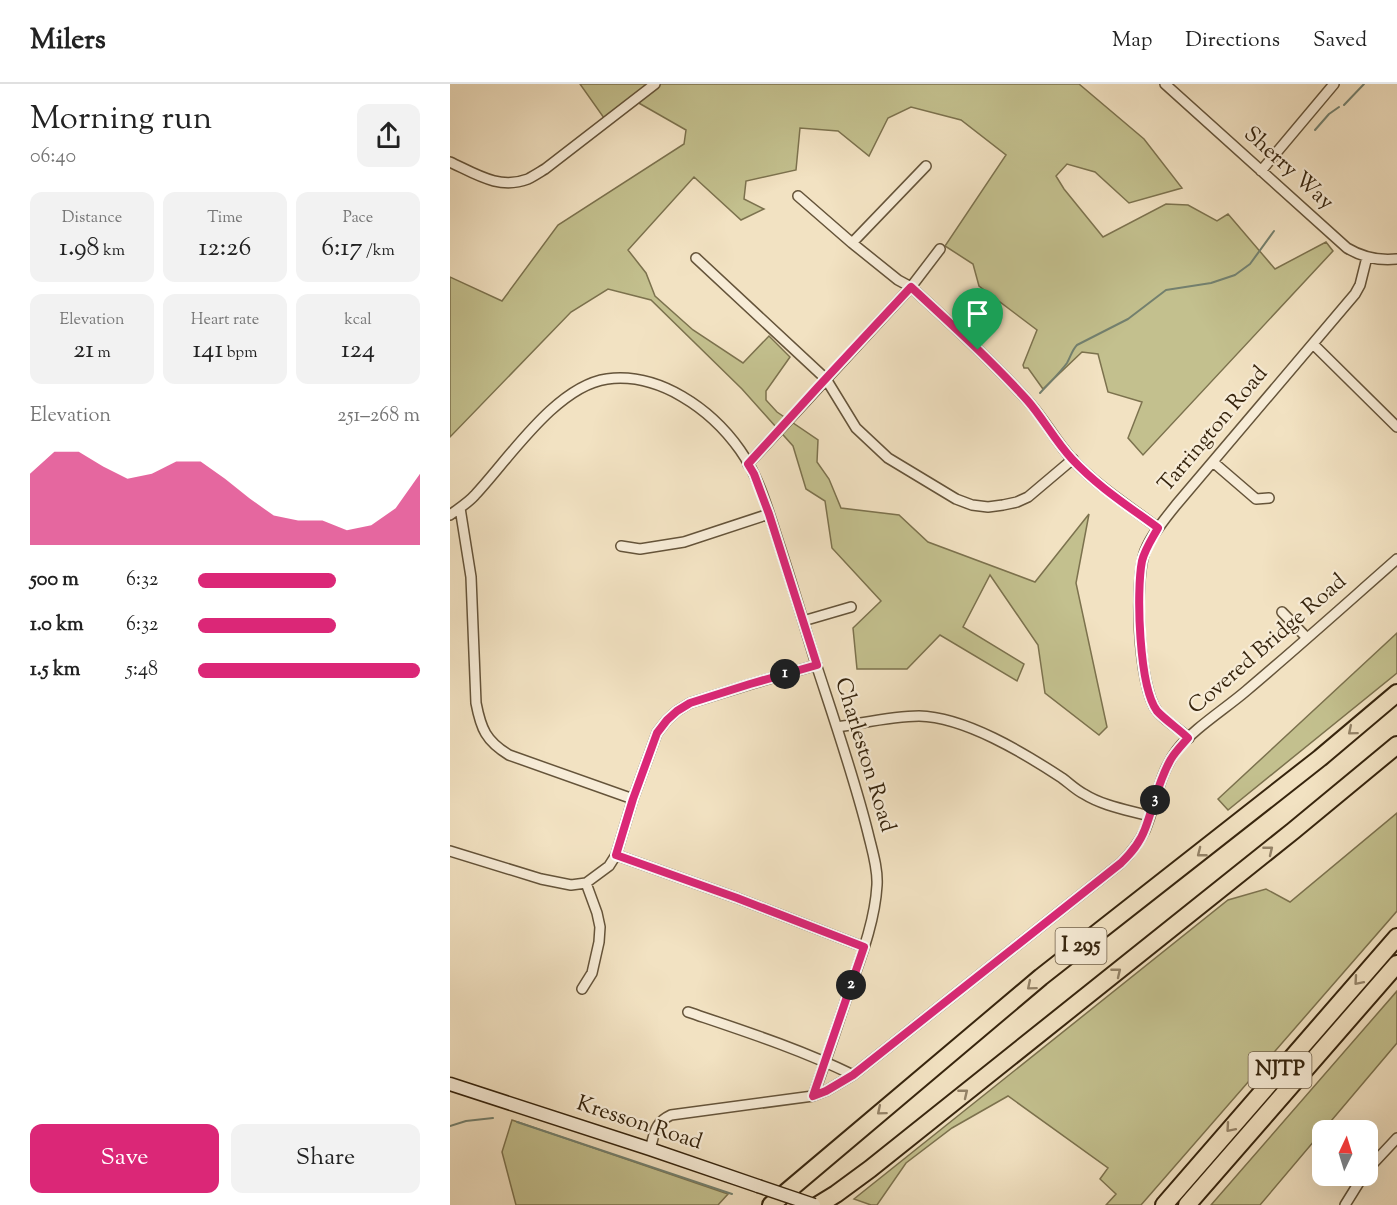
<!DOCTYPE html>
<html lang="en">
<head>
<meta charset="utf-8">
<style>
  :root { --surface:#fff; --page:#f2f2f2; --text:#222; --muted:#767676; --line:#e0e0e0; --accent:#db2777 }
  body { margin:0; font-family:"Sorts Mill Goudy",serif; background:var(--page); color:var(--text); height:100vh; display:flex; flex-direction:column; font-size:22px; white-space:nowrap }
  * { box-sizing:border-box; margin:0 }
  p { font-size:20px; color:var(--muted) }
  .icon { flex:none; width:33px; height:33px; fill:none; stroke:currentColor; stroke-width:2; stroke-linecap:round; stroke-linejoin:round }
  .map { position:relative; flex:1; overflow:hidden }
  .drawer { display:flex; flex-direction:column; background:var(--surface); width:450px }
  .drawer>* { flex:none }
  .needle { width:39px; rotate:4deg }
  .buttons { position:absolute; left:862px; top:1036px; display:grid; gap:12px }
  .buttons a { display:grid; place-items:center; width:66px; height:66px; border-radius:12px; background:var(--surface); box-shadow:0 6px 24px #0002; font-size:30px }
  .pin { position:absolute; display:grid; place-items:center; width:51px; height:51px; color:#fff; margin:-62px -26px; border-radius:50% 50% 50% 0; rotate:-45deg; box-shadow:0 0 6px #0007 }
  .pin .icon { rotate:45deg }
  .km { position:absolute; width:30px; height:30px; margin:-15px; border-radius:50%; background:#222; color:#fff; font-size:16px; line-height:30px; text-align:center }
  .round { display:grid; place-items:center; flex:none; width:63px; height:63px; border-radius:12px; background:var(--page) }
  .headline { display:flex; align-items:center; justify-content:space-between; height:102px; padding:0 30px }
  h1 { font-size:33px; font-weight:600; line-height:45px }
  .metrics { display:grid; grid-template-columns:repeat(3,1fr); gap:9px; height:102px; padding:6px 30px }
  .metrics div { display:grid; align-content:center; border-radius:12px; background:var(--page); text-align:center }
  .metrics b { font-size:26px; font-weight:600 }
  .metrics small { font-size:16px; font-weight:400 }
  .metrics p { font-size:16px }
  .chart { height:168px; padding:12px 30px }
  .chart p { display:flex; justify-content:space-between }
  .chart svg { width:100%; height:108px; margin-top:6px; fill:var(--accent); opacity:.7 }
  .action { display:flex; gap:12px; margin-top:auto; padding:12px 30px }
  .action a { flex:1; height:69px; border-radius:12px; background:var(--accent); color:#fff; font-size:24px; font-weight:600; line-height:69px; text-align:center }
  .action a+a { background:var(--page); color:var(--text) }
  ul { padding:0 30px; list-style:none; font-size:20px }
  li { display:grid; grid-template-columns:96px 72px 1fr; align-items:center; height:45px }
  li i { height:15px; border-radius:8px; background:var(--accent) }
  header { display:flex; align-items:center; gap:36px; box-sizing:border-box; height:84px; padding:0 30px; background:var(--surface); border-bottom:2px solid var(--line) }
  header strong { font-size:28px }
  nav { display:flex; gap:33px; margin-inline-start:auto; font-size:21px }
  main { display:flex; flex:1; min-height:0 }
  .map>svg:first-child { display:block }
  .green { fill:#c3c08e; stroke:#7c724e; stroke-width:1.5 }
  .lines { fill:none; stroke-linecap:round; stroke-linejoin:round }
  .stream { stroke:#73806f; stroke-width:2 }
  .street-casing { stroke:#65543a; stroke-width:12 }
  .secondary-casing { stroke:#36240d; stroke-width:15 }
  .highway-casing { stroke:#36240d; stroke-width:20 }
  .street { stroke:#f7ecd7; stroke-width:9 }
  .secondary { stroke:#f7ecd7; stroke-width:12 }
  .highway { stroke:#f2e2c2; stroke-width:16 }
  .secondary-bridge-casing { stroke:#36240d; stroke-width:15; stroke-linecap:butt }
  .secondary-bridge { stroke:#f7ecd7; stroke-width:12 }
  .oneway { stroke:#948368 }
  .route-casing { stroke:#fff; stroke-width:12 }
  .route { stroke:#db2777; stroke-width:8 }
  .labels { text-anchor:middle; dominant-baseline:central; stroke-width:4.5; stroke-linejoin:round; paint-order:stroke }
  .shield { fill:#f7ecd7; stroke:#70604a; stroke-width:1.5 }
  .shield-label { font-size:21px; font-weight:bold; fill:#36240d }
  .street-label { font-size:22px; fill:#36240d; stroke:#f7ecd7 }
</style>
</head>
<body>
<header>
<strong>Milers</strong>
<nav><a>Map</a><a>Directions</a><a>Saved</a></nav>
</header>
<main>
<section class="drawer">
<div class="headline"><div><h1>Morning run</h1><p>06:40</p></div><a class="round"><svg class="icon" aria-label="share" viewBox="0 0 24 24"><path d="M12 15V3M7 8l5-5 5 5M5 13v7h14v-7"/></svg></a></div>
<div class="metrics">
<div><p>Distance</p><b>1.98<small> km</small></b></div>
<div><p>Time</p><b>12:26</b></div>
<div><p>Pace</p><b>6:17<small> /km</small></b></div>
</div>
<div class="metrics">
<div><p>Elevation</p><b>21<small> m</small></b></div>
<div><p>Heart rate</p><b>141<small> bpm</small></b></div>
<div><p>kcal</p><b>124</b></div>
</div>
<div class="chart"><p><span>Elevation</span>251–268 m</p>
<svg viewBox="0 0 160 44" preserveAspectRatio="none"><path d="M0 44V15L10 6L20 6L30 12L40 17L50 15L60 10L70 10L80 17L90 25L100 32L110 34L120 34L130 38L140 36L150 29L160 15V44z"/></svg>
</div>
<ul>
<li><b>500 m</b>6:32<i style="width:62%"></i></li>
<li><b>1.0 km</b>6:32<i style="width:62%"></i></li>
<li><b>1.5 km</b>5:48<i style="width:100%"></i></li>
</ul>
<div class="action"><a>Save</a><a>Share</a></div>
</section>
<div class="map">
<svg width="947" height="1121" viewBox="0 0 947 1121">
  <rect width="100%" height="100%" fill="#f2e2c2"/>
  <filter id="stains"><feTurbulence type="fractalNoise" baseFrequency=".00333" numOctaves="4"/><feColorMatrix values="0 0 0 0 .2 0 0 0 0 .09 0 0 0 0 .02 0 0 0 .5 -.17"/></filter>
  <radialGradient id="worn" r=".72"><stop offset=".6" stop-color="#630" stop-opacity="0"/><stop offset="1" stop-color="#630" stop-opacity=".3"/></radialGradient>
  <path class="green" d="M130,0H629L694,55L732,104L679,119L645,88L617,80L606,92L614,105L653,153L716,120L738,121L767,137L778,130L825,185L876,158L883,167L693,371L678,354L692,318L658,308L648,270L632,268L593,305L578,284H574L573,281L587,246L529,202L523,180L495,162L556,71L511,36L461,23L438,34L419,72L388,47L350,44L346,86L296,97L294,115L314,125L291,136L244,93L178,166L196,189L205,212L243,246L293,279L319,252L340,273L316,307V316L327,328L368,356L367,378L379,395L391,424L449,431L478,458L585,498L639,430L626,499L657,643L649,651L595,609L588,561L540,491L513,543L574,580L567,597L490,551L457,585H407L403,544L431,517L382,464L375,417L356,405L343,362L292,305L201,216L158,205L121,228L0,353V193L52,217L108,141L234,60L236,46L180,14L154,34Z
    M947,549V589L778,726L768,715Z
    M947,729V827L691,1121H656L666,1110L650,1095L658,1084L558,1012L502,1044L456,1079L427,1121H421L404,1115L778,816L816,805L840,818Z
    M947,907V959L810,1121H761Z
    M62,1036L278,1110L268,1121H66L52,1068Z"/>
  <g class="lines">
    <path class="stream" d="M894,21L914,0
      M865,46L879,30L889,23
      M590,309C599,299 609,290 617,279C621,272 622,266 627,261L678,235L716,206L761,199L785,191L800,180L824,147
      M67,1038L282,1110
      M0,1042L16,1037L43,1034"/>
    <defs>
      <path id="street" d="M715,0L897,164C912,173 929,177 947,175
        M0,78C26,90 49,106 78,95C84,92 90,88 95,85L205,0
        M811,87L884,0
        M348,112L402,159L448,196L461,203C501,240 541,276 577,316C594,334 605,357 622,375C647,402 679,422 708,444
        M402,159L476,82
        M246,174L376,295L406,344L438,374L506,415L522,421L538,423L553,421L567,418L578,413L623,375
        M863,260L947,343
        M763,378L806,415L819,414
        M298,380L461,203L490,165
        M10,424L21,493L26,619C31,645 36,657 59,671L183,715
        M0,431C8,425 18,419 25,411C58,376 106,302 157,295C209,288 261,325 290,366C310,394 319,430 330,463C343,503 355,543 367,583C385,638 404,693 418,749C422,766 428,784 427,801C425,837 411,873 399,907C387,942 376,977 363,1012
        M171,462L190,465L234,458L319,430
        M832,528L857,554
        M353,537L401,523
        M387,643C414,639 442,632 469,632C515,633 574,669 612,694C619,699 626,706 634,710C653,722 678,726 699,732
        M739,654C730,646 713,635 707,627C688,602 684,496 695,467C702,450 715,435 726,421L905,210L910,201L917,173
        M0,767L91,795L121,801L136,799L159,782L166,771L183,715L207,649L217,636L227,627L240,619L301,600L367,581
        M166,771L287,814L414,863
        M132,905L142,889L149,858L150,843L147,829L136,799
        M238,928C294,947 350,965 403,991
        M200,1065C205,1049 204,1039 221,1031L363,1012L376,1007L403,991L671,779C681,769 689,759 695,746C706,720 709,689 727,666C743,645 775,625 796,607C847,564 897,519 947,475
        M918,1085L947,1054
        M895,1121L913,1092"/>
      <path id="secondary" d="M0,1000L200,1065L308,1102"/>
      <path id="highway" d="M321,1121L591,893L870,674L947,609
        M368,1121L386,1110L420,1085L843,747L947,661
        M714,1121L947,853
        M737,1121L947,880"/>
    </defs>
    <use href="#street" class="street-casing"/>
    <use href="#secondary" class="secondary-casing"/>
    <use href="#highway" class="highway-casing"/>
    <use href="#street" class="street"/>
    <use href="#secondary" class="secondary"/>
    <use href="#highway" class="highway"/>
    <defs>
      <path id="secondary-bridge" d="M308,1102L364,1121"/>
    </defs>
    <use href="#secondary-bridge" class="secondary-bridge-casing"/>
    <use href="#secondary-bridge" class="secondary-bridge"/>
  </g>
  <defs><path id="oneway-chevron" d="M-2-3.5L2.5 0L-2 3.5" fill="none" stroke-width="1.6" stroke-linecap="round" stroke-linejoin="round" transform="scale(1.5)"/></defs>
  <g class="oneway">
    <use href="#oneway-chevron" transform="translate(902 647) rotate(140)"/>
    <use href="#oneway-chevron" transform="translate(819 766) rotate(-39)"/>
    <use href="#oneway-chevron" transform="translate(751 769) rotate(142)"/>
    <use href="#oneway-chevron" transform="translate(667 888) rotate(-39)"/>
    <use href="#oneway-chevron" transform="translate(908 897) rotate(131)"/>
    <use href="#oneway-chevron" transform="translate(581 902) rotate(140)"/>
    <use href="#oneway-chevron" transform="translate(514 1009) rotate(-39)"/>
    <use href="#oneway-chevron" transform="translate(431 1027) rotate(140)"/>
    <use href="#oneway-chevron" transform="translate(780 1044) rotate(131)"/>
  </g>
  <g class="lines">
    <defs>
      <path id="route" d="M461,203C501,240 541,276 577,316C593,334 605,357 622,375C647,402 678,422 708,444C702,455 695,465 692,477C686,507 689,603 707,627C714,635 730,646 738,654C732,661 726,667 721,675C708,697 704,722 695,745C690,759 681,769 671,779L403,991L376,1007L363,1012L414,863L287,814L166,771L183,715L207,649L217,636L227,627L240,619L300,600L367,581L319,430L304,390L298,380L368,303Z"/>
    </defs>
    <use href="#route" class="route-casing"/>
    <use href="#route" class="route"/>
  </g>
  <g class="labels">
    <g class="shield">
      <rect x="605.5" y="844" width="51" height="36" rx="4.5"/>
      <rect x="798.5" y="968" width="63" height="36" rx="4.5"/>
    </g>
    <g class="shield-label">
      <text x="631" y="862">I 295</text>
      <text x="830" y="986">NJTP</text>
    </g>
    <g class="street-label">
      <text transform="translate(838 85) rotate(42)">Sherry Way</text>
      <text transform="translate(764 346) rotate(-50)">Tarrington Road</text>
      <text transform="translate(818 561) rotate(-41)">Covered Bridge Road</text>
      <text transform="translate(414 671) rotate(73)">Charleston Road</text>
      <text transform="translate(189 1040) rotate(18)">Kresson Road</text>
    </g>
  </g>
  <rect width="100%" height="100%" filter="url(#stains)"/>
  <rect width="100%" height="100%" fill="url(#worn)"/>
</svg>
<div class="buttons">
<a><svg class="needle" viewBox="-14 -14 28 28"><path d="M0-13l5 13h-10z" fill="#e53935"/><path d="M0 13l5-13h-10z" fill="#767676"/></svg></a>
</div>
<div class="pin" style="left:528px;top:266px;background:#1e9e55"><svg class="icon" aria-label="arrive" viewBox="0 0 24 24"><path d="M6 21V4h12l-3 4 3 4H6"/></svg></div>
<b class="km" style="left:335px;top:590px">1</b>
<b class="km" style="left:401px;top:901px">2</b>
<b class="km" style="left:705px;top:716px">3</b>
</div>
</main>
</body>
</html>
